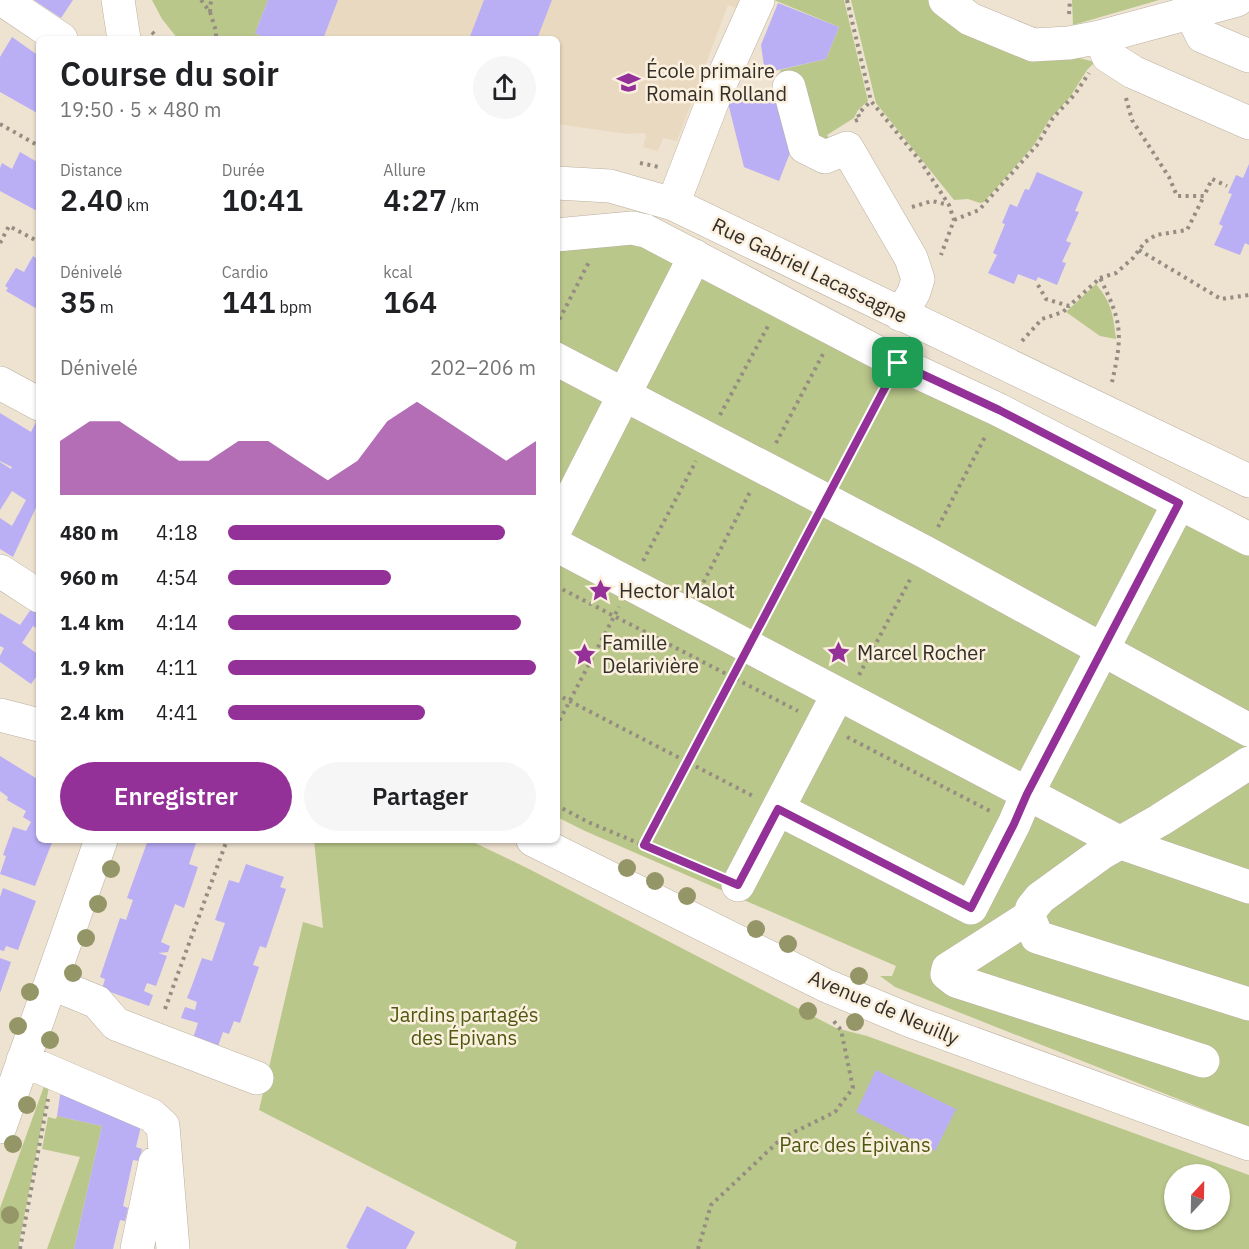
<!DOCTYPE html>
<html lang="fr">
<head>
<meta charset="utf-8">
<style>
  :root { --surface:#fff; --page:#f6f6f6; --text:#202124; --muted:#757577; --accent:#943198 }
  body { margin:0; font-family:"IBM Plex Sans",sans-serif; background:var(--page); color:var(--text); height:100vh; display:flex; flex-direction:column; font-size:22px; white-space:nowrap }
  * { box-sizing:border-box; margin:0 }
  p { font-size:20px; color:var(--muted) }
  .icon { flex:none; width:33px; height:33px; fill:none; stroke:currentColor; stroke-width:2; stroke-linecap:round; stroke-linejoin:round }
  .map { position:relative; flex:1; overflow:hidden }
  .drawer { position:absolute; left:36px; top:36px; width:524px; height:807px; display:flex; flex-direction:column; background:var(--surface); border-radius:9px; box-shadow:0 2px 4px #0004 }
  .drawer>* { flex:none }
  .needle { width:39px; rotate:22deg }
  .tools { position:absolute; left:1164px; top:1164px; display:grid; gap:12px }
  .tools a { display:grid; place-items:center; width:66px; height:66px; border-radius:50%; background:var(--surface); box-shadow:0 2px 4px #0004; font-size:30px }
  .pin { position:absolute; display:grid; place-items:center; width:51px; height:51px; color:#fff; margin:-26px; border-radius:12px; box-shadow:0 3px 9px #0006 }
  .round { display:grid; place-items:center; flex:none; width:63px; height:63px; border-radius:32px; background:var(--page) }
  .overview { display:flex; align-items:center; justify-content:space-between; height:102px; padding:0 24px }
  h1 { font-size:33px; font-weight:600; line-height:45px }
  .metrics { display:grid; grid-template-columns:repeat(3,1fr); gap:9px; height:102px; padding:6px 24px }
  .metrics div { display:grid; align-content:center }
  .metrics b { font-size:30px; font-weight:600 }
  .metrics small { font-size:16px; font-weight:400 }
  .metrics p { font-size:16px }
  .chart { height:168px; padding:12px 24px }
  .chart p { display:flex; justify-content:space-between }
  .chart svg { width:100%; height:108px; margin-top:6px; fill:var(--accent); opacity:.7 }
  .primary-button { display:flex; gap:12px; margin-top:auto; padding:12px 24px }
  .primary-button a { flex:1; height:69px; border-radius:36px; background:var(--accent); color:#fff; font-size:24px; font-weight:600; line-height:69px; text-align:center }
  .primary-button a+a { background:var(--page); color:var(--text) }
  ul { padding:0 24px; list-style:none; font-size:20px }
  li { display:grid; grid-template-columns:96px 72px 1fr; align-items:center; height:45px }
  li i { height:15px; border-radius:8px; background:var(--accent) }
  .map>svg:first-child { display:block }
  .built { fill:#e9d9c1 }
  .green { fill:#bac78a; fill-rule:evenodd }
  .building { fill:#baaef5 }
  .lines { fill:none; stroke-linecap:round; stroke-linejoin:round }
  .minor-casing { stroke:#bbb0a0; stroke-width:34 }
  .path { stroke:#958d81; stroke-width:4; stroke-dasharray:3 4.5; stroke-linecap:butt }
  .minor { stroke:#fff; stroke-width:33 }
  .tree { fill:#959667 }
  .route-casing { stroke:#fff; stroke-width:12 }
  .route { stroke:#943198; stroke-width:8 }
  .labels { text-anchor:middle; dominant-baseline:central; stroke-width:5; stroke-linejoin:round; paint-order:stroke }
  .poi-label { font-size:20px; fill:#332f28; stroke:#fbefde; text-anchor:start }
  .street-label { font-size:20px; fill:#332f28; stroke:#fbefde }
  .park-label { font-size:20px; fill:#4d5810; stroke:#fbefde }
</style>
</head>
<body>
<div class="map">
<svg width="1249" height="1249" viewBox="0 0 1249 1249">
  <rect width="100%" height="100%" fill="#eee2d1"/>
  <path class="built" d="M268,0H750L745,11L728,5L677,141L663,138L658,151L643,147L646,136L644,133L627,134L557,124L556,39H260L255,33Z"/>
  <path class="green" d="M152,0H268L255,33L261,36L260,39H178L162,19Z
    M774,0H844L868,101L858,110L854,118L827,135L831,142L822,146L784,84L780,70L826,59L839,27Z
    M851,0H928L932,5L1063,60L1079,58L1095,62L1087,70L1070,97L1049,120L1034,145L984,202L980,203L968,199L954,200L876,103Z
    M1072,0H1159L1073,25Z
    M632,216L1249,532V1127L895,987L880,976H892L896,966L585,831L557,817L556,224Z
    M1096,284C1112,304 1113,314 1116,339L1100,336L1066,312Z
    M314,840H469L529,869L836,1028L867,1036L1249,1175V1249H515L517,1242L259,1110L303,922L323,928ZM1174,1174H1220V1220H1174Z
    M47,1078L49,1087L18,1249H0V1208Z
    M57,1116L102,1126L74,1249H47L80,1157L42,1149L48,1117L56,1119Z"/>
  <path class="building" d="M34,0H73L61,18Z
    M268,0H338L323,39H260L261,36L255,33Z
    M484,0H552L537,39H469Z
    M778,3L839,27L826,59L765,73L761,45Z
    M12,37L39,56V114L0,92V57Z
    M788,91L797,135L779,181L744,167L728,103Z
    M20,152L39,163V212L0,191V168L2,163L12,169Z
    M1249,164V245L1245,243L1240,255L1214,245L1223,226L1219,224L1232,194L1228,193L1236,175L1243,178Z
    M1037,172L1083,192L1075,211L1079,212L1066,241L1071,243L1062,262L1066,263L1057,285L1038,277L1036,281L1018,274L1014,284L988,273L997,255L993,253L1005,224L1002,223L1010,204L1017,207L1025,189L1029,190Z
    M33,256L39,260V310L6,291L8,288L5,286L16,268L24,272Z
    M0,413L31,432L37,420L39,421V501L13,557L0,549V518L12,526L26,500L12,491L0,510V462L11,469L12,467L0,461Z
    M34,605L39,608V624L36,628L33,626L22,643L39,655V673L31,684L0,662V656L4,648L0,646V613L20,625Z
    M0,756L39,780V840H53L35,886L0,874L6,856L3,855L13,827L26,831L31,822L23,817L26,811L7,800L8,797L0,791Z
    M148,840H197L189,864L198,867L184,908L175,904L161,942L170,946L168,952L158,953L167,956L156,986L147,983L144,991L153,995L149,1006L102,989L105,979L100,977L120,918L126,920L133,900L127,898Z
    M246,864L284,877L280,887L286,889L266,948L260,946L253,965L259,967L240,1023L234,1021L229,1034L223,1032L216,1052L191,1044L198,1023L181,1018L185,1007L195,1010L197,1002L187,998L191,988L202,958L212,961L214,955L225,923L215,920L229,880L239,883Z
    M3,888L36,901L18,950L6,946L4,951L0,950V897Z
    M0,958L11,962L0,993Z
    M876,1070L956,1109L935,1151L856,1112Z
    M61,1089L142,1122L136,1147L142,1149L139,1161L133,1160L123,1206L128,1208L125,1221L120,1220L113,1249H74L102,1126L57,1116Z
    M367,1206L415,1232L406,1249H349L346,1247Z"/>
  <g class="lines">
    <defs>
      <path id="minor" d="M3,0L61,39
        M118,0L124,39
        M945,0L970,19L1033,45L1069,43L1100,37L1237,0
        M1191,13L1202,36L1249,56
        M1100,37L1108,56L1133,72L1249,123
        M789,87L805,147L825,157L847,148L911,258L918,279L914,292L901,315
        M556,183L610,186L673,204L1249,481
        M673,204L713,100L758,0
        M556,235L632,228L646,231L898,363L999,410L1249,539
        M556,359L925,552L1249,730
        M0,383L39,404
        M556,528L695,256
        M556,545L1121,843L1249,887
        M0,571L39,596
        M0,715L39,725
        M1249,763L1160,820L1102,853L1040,898L1032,908L1029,917L1037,937L1249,1004
        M778,809L971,908L1014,824L1027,794L1179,503
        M533,840L827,986L911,1021L1249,1144
        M738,885L838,694
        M1029,917L948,969L947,974L956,981L1203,1061
        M51,983L97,1002L116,1024L257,1078
        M23,1060L151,1115L163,1126L173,1249
        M0,1127L101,840
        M137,1249L155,1163"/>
    </defs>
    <use href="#minor" class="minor-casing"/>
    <path class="path" d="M201,0L210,12L211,0
      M847,0L871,101L921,162L949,205L954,220L941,255
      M210,12L216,31V39
      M1069,14L1070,0
      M152,32L159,39
      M1126,98L1132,120L1169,177L1177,196H1204L1212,179L1227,186
      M855,121L860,119L858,114L871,101
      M0,124L39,146
      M640,163L659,167
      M912,207L932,201L949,205
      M954,220L979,210L1037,145L1053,118L1075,94L1089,73
      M0,243L9,226L39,242
      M1139,250L1221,299L1249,295
      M1100,278L1116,273L1133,258L1145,242L1156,235L1187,230L1204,196
      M1038,285L1046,299L1069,306L1100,278C1122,322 1123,334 1112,382
      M556,326L590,260
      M1022,341L1042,319L1063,312L1069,306
      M720,415L768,326
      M776,443L823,354
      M839,477L886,387
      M938,527L986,435
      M643,561L696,461
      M556,586L798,711
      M700,589L750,492
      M762,623L813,526
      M859,675L912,576
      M556,694L753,796
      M556,727L619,607
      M847,737L990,811
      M556,805L588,822L712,874
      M644,845L736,672
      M165,1009L227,840
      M20,1249L48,1099
      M698,1249L711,1205L782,1138L835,1112L853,1088L841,1030L832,1019"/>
    <use href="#minor" class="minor"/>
  </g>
  <g class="tree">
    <circle cx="627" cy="868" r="9"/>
    <circle cx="111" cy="869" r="9"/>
    <circle cx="655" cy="881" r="9"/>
    <circle cx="687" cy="896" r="9"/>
    <circle cx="98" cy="904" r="9"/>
    <circle cx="756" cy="929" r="9"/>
    <circle cx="86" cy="938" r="9"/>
    <circle cx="788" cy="944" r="9"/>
    <circle cx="73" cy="973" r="9"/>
    <circle cx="859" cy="976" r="9"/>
    <circle cx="30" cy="992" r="9"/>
    <circle cx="808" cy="1011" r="9"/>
    <circle cx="855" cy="1022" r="9"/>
    <circle cx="18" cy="1026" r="9"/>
    <circle cx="50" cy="1040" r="9"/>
    <circle cx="27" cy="1105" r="9"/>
    <circle cx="13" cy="1144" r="9"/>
    <circle cx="10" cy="1215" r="9"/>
  </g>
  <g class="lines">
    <defs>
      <path id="route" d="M898,363L999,410L1179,503L1027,794L1014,824L971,908L778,809L738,885L644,845Z"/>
    </defs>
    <use href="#route" class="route-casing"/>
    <use href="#route" class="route"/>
  </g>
  <defs>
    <symbol id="school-bare" viewBox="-9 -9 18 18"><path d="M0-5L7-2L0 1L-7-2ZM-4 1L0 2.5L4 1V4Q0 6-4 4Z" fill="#943198" stroke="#fbefde" stroke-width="2.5" paint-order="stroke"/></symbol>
    <symbol id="sight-bare" viewBox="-9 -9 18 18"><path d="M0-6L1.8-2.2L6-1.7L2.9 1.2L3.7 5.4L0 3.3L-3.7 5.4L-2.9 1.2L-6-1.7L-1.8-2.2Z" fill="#943198" stroke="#fbefde" stroke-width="2.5" paint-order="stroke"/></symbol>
  </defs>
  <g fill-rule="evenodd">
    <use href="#school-bare" x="612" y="66" width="33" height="33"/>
    <use href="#sight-bare" x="584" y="574" width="33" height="33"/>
    <use href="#sight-bare" x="822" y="636" width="33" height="33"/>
    <use href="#sight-bare" x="568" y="638" width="33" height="33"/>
  </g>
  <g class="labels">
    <g class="poi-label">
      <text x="646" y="70">École primaire<tspan x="646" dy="23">Romain Rolland</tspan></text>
      <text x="619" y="590">Hector Malot</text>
      <text x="602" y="642">Famille<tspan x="602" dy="23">Delarivière</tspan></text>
      <text x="857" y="652">Marcel Rocher</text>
    </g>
    <g class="street-label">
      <text transform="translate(810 270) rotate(26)">Rue Gabriel Lacassagne</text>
      <text transform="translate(884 1007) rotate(23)">Avenue de Neuilly</text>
    </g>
    <g class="park-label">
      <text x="464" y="1014">Jardins partagés<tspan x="464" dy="23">des Épivans</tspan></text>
      <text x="855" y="1144">Parc des Épivans</text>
    </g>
  </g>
</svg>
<div class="tools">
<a><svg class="needle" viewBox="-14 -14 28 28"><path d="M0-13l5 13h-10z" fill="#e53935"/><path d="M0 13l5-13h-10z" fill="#757577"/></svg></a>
</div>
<div class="pin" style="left:898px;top:363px;background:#1e9e55"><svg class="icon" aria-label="arrive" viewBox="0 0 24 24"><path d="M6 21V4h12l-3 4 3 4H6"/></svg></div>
<section class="drawer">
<div class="overview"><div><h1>Course du soir</h1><p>19:50 · 5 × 480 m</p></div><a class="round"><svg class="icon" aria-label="share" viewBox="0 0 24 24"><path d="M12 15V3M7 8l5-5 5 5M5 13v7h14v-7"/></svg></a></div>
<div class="metrics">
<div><p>Distance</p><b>2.40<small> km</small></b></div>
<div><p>Durée</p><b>10:41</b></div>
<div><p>Allure</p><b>4:27<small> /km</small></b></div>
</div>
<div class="metrics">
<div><p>Dénivelé</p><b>35<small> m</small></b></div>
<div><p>Cardio</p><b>141<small> bpm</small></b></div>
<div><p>kcal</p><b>164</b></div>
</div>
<div class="chart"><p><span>Dénivelé</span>202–206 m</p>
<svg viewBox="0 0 160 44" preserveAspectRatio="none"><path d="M0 44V22L10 14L20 14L30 22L40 30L50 30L60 22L70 22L80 30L90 38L100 30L110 14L120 6L130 14L140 22L150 30L160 22V44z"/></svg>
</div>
<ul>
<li><b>480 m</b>4:18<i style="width:90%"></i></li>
<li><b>960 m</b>4:54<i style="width:53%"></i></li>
<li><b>1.4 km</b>4:14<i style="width:95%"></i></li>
<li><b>1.9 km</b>4:11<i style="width:100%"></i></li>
<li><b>2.4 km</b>4:41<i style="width:64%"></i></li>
</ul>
<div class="primary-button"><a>Enregistrer</a><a>Partager</a></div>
</section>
</div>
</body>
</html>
